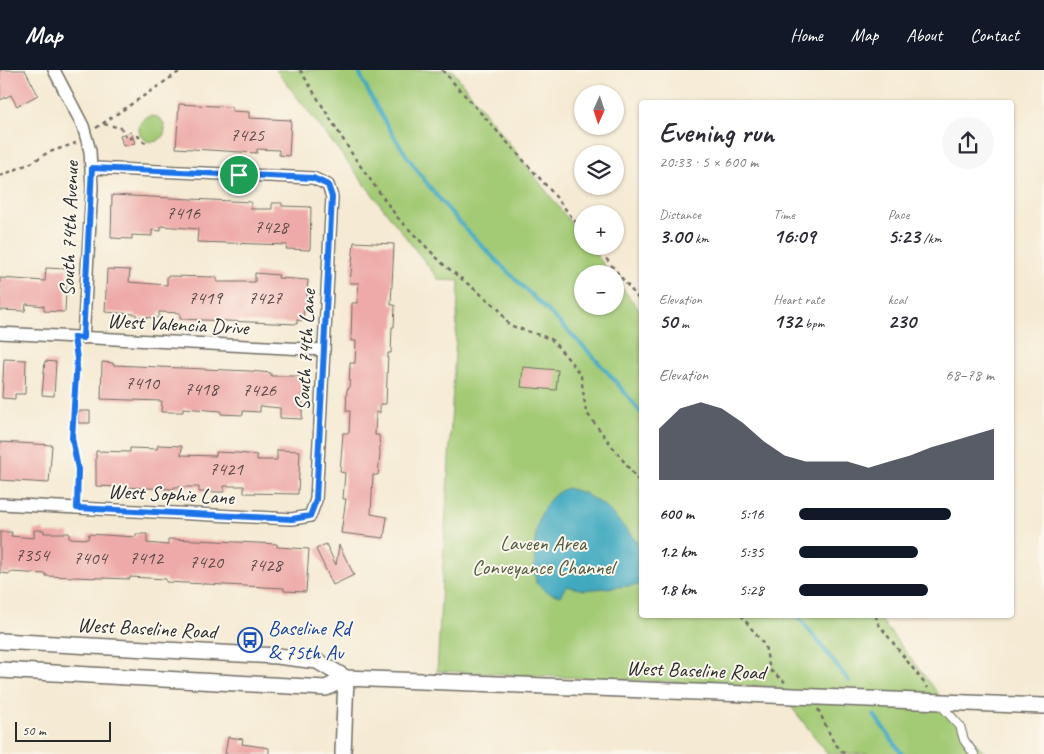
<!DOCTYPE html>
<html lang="en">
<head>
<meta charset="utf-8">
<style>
  :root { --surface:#fff; --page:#f7f7f7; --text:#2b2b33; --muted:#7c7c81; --accent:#111827 }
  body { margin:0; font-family:Caveat,sans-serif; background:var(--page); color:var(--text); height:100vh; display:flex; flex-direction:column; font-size:19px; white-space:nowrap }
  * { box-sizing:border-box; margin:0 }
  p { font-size:16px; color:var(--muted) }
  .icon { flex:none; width:28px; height:28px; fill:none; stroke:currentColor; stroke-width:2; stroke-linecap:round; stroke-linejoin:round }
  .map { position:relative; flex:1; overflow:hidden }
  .sheet { position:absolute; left:639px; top:30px; width:375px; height:518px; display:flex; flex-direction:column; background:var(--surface); border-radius:5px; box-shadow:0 1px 4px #0004 }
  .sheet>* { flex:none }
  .needle { width:32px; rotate:183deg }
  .buttons { position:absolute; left:574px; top:15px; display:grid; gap:10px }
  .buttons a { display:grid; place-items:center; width:50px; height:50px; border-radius:50%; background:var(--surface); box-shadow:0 1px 4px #0004; font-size:25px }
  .scale { position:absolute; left:15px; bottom:12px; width:96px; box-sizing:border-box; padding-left:5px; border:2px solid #2b2b2b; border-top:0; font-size:14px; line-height:18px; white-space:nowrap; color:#2b2b2b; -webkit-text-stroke:4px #fbf7ec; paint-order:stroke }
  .pin { position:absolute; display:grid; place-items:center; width:42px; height:42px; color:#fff; margin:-21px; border:2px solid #fff; border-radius:50%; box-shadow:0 1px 5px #0007 }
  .round { display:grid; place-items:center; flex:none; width:52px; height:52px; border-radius:26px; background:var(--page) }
  .headline { display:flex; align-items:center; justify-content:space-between; height:85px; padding:0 20px }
  h1 { font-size:28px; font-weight:700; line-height:38px }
  .metrics { display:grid; grid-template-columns:repeat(3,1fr); gap:8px; height:85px; padding:5px 20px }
  .metrics div { display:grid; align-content:center }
  .metrics b { font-size:21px; font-weight:700 }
  .metrics small { font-size:14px; font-weight:400 }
  .metrics p { font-size:14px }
  .chart { height:140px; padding:10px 20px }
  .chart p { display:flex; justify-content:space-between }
  .chart svg { width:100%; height:90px; margin-top:5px; fill:var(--accent); opacity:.7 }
  ul { padding:0 20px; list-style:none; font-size:16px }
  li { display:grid; grid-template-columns:80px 60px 1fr; align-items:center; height:38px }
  li i { height:12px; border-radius:6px; background:var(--accent) }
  header { display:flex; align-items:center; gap:30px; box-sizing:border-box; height:70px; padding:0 25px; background:var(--accent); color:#fff }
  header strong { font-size:24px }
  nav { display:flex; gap:28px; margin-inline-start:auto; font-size:18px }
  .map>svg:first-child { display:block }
  .green { fill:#a3ca74; stroke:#677a50 }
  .water { fill:#3fa9bf; stroke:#356a75 }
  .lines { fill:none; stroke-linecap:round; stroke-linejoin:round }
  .stream { stroke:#3fa9bf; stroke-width:4 }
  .building { fill:#eeaaa8 }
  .pedestrian-casing { stroke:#726e66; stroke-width:10 }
  .minor-casing { stroke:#726e66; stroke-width:14 }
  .secondary-casing { stroke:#726e66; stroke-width:18 }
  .path { stroke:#726e66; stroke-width:2.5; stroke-dasharray:4 4; stroke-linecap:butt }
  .pedestrian { stroke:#fff; stroke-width:8 }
  .minor { stroke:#fff; stroke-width:11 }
  .secondary { stroke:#fff; stroke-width:15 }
  .route-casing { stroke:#fff; stroke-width:10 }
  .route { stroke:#1a73e8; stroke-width:6 }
  .labels { text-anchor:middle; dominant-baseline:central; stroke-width:4; stroke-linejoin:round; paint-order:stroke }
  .number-label { font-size:19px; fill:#5c4b4a }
  .street-label { font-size:21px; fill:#2b2b2b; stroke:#fbf7ec }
  .park-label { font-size:21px; fill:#4f5b41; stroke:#fbf7ec }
  .transit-label { font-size:21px; fill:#164399; stroke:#fbf7ec; text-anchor:start }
</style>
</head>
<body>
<header>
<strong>Map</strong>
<nav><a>Home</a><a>Map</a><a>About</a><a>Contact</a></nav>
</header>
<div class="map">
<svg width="1044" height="684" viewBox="0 0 1044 684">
  <rect width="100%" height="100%" fill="#fbf7ec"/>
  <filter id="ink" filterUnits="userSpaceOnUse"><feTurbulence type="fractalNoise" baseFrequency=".02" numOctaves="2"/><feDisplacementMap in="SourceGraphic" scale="10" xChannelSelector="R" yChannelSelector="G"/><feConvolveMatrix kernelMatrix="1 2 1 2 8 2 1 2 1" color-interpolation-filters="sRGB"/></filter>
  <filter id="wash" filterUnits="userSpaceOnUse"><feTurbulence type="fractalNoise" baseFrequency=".0096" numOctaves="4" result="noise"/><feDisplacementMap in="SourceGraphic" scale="20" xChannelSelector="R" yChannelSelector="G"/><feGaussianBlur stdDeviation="1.12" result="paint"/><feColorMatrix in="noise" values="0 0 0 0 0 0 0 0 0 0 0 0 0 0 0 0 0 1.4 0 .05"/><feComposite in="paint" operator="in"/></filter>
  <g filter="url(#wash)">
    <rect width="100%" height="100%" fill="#f5ead3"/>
    <path class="green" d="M276,0H452L582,167V176H590L611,204H582V236H615V209L641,242V545H877L985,684H828L776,617L437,601L459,211L439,210Z
      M139 59a13 13 0 1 1 26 0a13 13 0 1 1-26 0Z"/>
    <path class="water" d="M567,418L584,423L606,437L634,468L641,481L640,515L584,520L566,516L560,526L547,522L536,513C532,482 532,430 567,418Z"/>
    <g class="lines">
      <path class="stream" d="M358,0C377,42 401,80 429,116C493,198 579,260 641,343
        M797,545L849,611
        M874,645L902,684"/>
    </g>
    <g id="blocks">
      <path class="building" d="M0,0H25L38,25L17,36L11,25L0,30Z
        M179,34L232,37V41L249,42V48L291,50L289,86L279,85V80L257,79V83L176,78Z
        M131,62L135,73L123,76L120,65Z
        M112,125L251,132V139H272V133H282V136L311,137L310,180L286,179L287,175L197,172L198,159L161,156V161L152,160V166L132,165V169L111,168Z
        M354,172L394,174L391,235H395L394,257H392L391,283H388L386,334H380V343L376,342L375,365H379L380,384L378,405H373L371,444L387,447L384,468L341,463L346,429H343L345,403L340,402L343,363H349L350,341H346L347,319H349L350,293H355L356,271H351L352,233H357L359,213H350Z
        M46,198L67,199L65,242L44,241V236L26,234L25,241L0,240V208L45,211Z
        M107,199L130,200L129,212L167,215V206L217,207V212H255V203L279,205L278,208L308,210L306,238H304L303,251L297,250V254L180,249V243L159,242V248L136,247V244L105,242Z
        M4,289L26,290L25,324H15V329L2,328Z
        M45,291L56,292L54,326L42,325Z
        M102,292L113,293V295L250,301L271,303V306H303L302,349L280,348V338L260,336V342L243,341V345L221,344V341L183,338V342H161L162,331L101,329Z
        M523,297L558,300L556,320L521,317Z
        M78,341H90V353H78Z
        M0,372L52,375L49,413L0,410Z
        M158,375L182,376L181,385L216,386V382L237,383L257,385V390H277V380L300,381L298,424L244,423V416H224V422H199V417H174V419L96,416V381L130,382V378L157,379Z
        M34,460H44V463H69V468L88,469L89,464L136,467V464H147V473L168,475V469L196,470L277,474V477L309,479L306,522L284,521V518L166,512V509L130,507V509L46,506V504L10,502V504L0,503V462H12L11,466L34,468Z
        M326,474L336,495L339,475L354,505L333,515L316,479Z
        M228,667L243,669L242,674L269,678V684H225Z"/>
    </g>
  </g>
  <g filter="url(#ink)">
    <use href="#blocks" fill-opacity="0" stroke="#726e66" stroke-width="1"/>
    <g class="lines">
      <defs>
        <path id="pedestrian" d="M939,633L960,656L964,670L974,684"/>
        <path id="minor" d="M54,0L83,56L90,81L92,118L83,268
          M0,263L324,280
          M0,434L292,449L310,446L316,430L332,127L328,115L313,108L92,98"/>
        <path id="secondary" d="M0,571L277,586L317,591L346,608L1044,636
          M0,600L326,618L346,608
          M343,684L346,608"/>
      </defs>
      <use href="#pedestrian" class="pedestrian-casing"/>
      <use href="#minor" class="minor-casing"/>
      <use href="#secondary" class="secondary-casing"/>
      <path class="path" d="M300,0L354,87L397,147L443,194L498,238L509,255L551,269L571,292L581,306L586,342L641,414
        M442,0L552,122L582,160
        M104,54L121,58L127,69L138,66L144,72L149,74
        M96,58L182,0
        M0,106L31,93L47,83L76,73
        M596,176L641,232
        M75,279L77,299L72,368L78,399L77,427
        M72,347H78
        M741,545L765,576L770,600L785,612
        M876,545L877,552L928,618
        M818,639L834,673L845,684"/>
      <use href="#pedestrian" class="pedestrian"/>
      <use href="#minor" class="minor"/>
      <use href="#secondary" class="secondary"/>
    </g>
  </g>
  <g class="lines" filter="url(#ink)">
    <defs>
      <path id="route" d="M92,98L313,108L328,115L332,127L316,430L310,446L292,449L77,438L78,399L72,368L77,289L74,267L83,268Z"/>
    </defs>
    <use href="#route" class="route-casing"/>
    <use href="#route" class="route"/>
  </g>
  <defs>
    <symbol id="bus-ring" viewBox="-11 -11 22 22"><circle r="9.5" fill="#fbf7ec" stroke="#1a4fb4" stroke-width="1.5"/><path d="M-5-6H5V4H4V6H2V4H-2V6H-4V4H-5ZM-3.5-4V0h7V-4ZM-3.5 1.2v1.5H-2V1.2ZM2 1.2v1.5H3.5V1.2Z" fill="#1a4fb4"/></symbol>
  </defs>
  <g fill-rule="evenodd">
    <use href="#bus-ring" x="236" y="556" width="28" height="28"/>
  </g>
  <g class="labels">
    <g class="number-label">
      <text x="247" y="65">7425</text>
      <text x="183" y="143">7416</text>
      <text x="271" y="157">7428</text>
      <text x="205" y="228">7419</text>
      <text x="265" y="228">7427</text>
      <text x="142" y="313">7410</text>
      <text x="201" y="319">7418</text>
      <text x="259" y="320">7426</text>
      <text x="226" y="399">7421</text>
      <text x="32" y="485">7354</text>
      <text x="90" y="488">7404</text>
      <text x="146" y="488">7412</text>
      <text x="206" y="492">7420</text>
      <text x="265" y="495">7428</text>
    </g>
    <g class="street-label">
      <text transform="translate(69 159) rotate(-88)">South 74th Avenue</text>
      <text transform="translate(178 254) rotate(3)">West Valencia Drive</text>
      <text transform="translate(305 280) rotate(-87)">South 74th Lane</text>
      <text transform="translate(171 424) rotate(3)">West Sophie Lane</text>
      <text transform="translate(147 558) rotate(3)">West Baseline Road</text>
      <text transform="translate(696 600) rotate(2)">West Baseline Road</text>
    </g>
    <g class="park-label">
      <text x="543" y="473">Laveen Area<tspan x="543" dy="24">Conveyance Channel</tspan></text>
    </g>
    <g class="transit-label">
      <text x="268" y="558">Baseline Rd<tspan x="268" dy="24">&amp; 75th Av</tspan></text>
    </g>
  </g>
</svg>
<div class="buttons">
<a><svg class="needle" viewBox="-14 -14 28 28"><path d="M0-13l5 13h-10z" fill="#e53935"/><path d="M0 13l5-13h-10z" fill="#7c7c81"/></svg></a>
<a><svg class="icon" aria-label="layers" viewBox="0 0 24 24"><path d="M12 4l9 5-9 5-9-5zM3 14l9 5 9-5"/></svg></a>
<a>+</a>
<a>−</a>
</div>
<div class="scale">50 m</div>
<div class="pin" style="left:239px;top:105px;background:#1e9e55"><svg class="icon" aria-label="arrive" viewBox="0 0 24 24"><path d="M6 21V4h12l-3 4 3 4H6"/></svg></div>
<section class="sheet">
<div class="headline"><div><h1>Evening run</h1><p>20:33 · 5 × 600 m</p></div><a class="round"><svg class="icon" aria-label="share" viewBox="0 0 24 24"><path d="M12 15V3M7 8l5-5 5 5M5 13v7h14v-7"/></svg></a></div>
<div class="metrics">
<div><p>Distance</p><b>3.00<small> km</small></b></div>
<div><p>Time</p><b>16:09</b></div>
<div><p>Pace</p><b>5:23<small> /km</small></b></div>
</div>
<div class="metrics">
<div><p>Elevation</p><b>50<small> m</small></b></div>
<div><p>Heart rate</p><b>132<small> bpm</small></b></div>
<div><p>kcal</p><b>230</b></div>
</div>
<div class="chart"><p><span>Elevation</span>68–78 m</p>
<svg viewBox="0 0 160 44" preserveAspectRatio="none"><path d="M0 44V19L10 9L20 6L30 9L40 16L50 25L60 32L70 35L80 35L90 35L100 38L110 35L120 32L130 28L140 25L150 22L160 19V44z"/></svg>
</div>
<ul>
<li><b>600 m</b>5:16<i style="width:78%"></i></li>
<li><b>1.2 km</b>5:35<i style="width:61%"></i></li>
<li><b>1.8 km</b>5:28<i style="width:66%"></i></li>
</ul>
</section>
</div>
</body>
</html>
